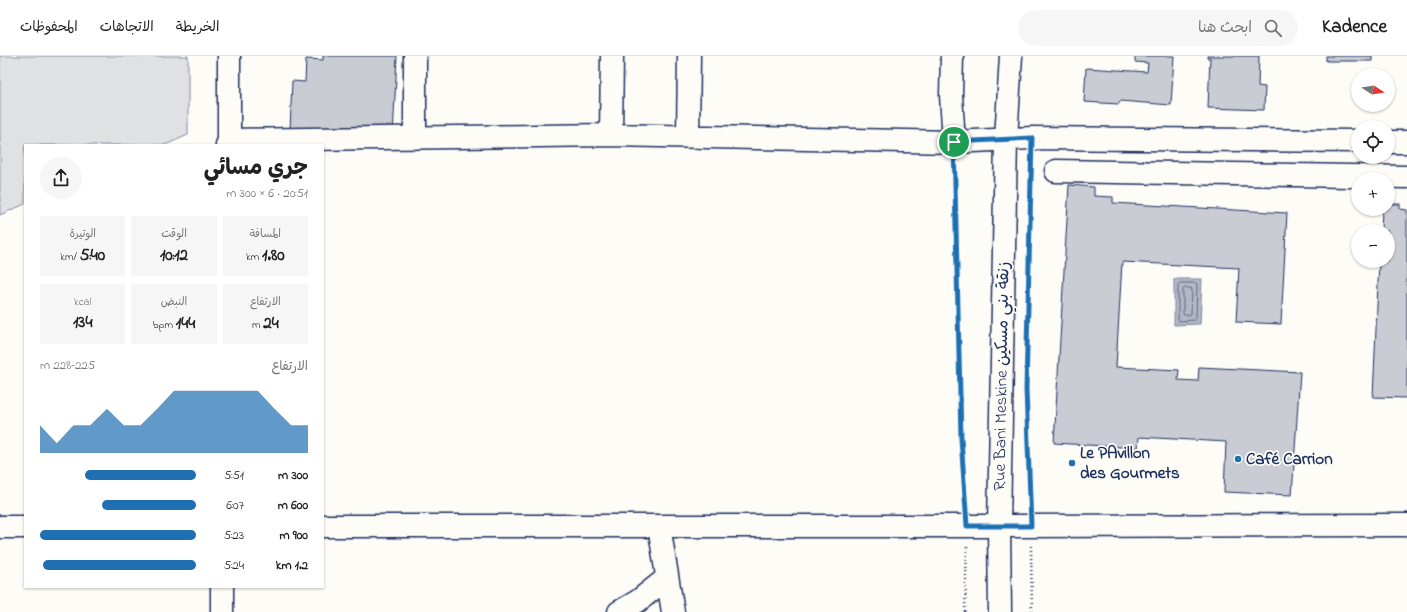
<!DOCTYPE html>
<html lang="ar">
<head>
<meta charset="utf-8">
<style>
  :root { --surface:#fff; --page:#f6f6f6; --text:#222; --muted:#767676; --line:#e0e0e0; --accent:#1f6fb2 }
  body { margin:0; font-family:"Indie Flower","Playpen Sans Arabic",sans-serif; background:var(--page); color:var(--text); direction:rtl; height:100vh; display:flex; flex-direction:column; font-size:15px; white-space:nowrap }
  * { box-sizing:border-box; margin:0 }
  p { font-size:13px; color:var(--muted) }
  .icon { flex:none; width:22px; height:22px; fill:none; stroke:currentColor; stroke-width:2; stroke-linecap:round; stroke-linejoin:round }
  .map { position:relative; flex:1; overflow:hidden; direction:ltr }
  .details { position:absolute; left:24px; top:88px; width:300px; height:444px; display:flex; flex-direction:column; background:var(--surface); border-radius:0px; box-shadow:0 1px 3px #0004; direction:rtl }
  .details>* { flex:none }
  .needle { width:26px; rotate:102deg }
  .buttons { position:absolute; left:1351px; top:12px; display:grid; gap:8px }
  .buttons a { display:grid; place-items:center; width:44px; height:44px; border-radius:50%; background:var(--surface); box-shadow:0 1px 3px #0004; font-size:20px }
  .pin { position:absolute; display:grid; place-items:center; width:34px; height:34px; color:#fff; margin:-17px; border:2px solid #fff; border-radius:50%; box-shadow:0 1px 4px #0007 }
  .round { display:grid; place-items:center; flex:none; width:42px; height:42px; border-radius:21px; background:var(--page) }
  .summary { display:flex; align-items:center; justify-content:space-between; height:68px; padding:0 16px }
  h1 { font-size:22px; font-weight:700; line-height:30px }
  .metrics { display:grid; grid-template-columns:repeat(3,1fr); gap:6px; height:68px; padding:4px 16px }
  .metrics div { display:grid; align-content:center; border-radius:0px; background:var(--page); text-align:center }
  .metrics b { font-size:17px; font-weight:700 }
  .metrics small { font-size:11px; font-weight:400 }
  .metrics p { font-size:11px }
  .chart { height:112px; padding:8px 16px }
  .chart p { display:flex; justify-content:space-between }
  .chart svg { width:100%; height:72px; margin-top:4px; fill:var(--accent); opacity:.7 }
  ul { padding:0 16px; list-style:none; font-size:13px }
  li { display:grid; grid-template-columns:64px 48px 1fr; align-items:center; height:30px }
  li i { height:10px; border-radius:5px; background:var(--accent) }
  header { display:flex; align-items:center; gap:24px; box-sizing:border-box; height:56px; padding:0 20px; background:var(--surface); border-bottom:1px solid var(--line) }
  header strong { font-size:19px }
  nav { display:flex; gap:22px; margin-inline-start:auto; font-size:14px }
  .search { width:280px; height:36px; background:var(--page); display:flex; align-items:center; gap:10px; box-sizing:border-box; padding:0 14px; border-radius:22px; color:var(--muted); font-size:15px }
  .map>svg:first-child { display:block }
  .green { fill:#e0e1e3; stroke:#7e88a0 }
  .water { fill:#b3b8c5; stroke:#76819c }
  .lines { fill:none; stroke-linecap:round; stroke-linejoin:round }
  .shore { stroke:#586687; stroke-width:1 }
  .building { fill:#c9ccd3; stroke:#1b2f5e }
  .minor-casing { stroke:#1b2f5e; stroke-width:25 }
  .path { stroke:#1b2f5e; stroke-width:2.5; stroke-dasharray:1 3; stroke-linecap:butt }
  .minor { stroke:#fdfcf7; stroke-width:22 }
  .route-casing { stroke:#fff; stroke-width:8 }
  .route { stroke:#1f6fb2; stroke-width:5 }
  .poi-dot { fill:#1f6fb2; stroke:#fdfcf7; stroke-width:1.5 }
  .labels { text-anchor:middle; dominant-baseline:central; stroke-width:3.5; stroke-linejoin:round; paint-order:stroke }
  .street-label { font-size:17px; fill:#1b2f5e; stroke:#fdfcf7 }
  .poi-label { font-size:17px; font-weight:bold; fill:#1b2f5e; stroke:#fdfcf7; text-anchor:start }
</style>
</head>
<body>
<header>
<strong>Kadence</strong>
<div class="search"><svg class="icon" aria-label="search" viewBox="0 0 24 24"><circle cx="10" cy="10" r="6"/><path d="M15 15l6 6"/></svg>ابحث هنا</div>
<nav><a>الخريطة</a><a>الاتجاهات</a><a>المحفوظات</a></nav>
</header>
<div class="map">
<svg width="1407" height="556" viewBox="0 0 1407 556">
  <rect width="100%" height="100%" fill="#fdfcf7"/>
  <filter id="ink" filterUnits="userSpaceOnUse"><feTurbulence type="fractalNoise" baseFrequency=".025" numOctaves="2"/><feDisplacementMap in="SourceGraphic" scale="8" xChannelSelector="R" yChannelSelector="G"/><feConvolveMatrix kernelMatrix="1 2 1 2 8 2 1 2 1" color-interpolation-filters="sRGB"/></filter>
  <g filter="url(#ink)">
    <path class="green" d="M0,0H188V79L165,89H25V148L0,159Z"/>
    <path class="water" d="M1174,223H1202L1200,268L1174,269Z"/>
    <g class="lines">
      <path class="shore" d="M1180,227H1196L1197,228L1196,262L1195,264L1179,265L1178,263V229Z
        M1185,232H1191L1192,234L1191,258L1189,259H1184L1183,258V234Z"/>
    </g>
    <path class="building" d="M323,0H397L393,80L290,75L292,25L305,26L306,3L323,4Z
      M1135,0H1174L1171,49L1120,45L1119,48L1084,46L1086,12L1147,16L1148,7L1135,6Z
      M1207,0H1259L1258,30L1265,31L1264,54L1208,52L1210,2H1207Z
      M1326,0H1372V5H1326Z
      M1069,129L1094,131V140L1113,141V147L1287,157L1281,268L1236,266L1239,212L1122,206L1116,311L1179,314L1178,324L1198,325L1199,311L1300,316L1292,439L1224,436L1226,386L1139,381L1138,392L1054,387Z
      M1388,148H1400V153L1407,154V342L1373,341L1379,205H1388V175H1381L1382,153H1388Z"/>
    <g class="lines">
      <defs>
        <path id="minor" d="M415,0V82
          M952,0L951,39L954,86
          M611,79L612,0
          M688,80L689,0
          M229,84L611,79L954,86L1032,82L1358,85
          M1388,86H1407
          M227,89L229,84V0
          M1056,115L1407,121
          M323,470H999L1407,469
          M659,470L673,556
          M0,471H25
          M222,531V556
          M619,556L638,545L667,522
          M1000,556L999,470L1006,83L1011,0"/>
      </defs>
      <use href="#minor" class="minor-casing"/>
      <path class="path" d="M954,107L961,382L966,450
        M1031,449L1026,333L1032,102
        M1031,490L1032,556
        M965,556L967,490"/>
      <use href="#minor" class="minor"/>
    </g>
  </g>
  <g class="lines" filter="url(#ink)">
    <defs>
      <path id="route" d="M1032,82L1026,333L1031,470H967L961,382L954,86Z"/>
    </defs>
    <use href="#route" class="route-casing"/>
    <use href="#route" class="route"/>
  </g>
  <g class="poi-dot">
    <circle cx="1238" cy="403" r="4"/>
    <circle cx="1072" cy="407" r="4"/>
  </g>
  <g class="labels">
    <g class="street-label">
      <text transform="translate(1002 320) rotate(-89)">Rue Bani Meskine زنقة بني مسكين</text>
    </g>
    <g class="poi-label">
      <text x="1080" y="397">Le PAvillon<tspan x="1080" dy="20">des Gourmets</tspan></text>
      <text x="1246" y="403">Café Carrion</text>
    </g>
  </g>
</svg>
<div class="buttons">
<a><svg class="needle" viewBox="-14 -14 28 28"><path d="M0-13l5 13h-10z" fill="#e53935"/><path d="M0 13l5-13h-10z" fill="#767676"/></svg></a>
<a><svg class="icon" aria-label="locate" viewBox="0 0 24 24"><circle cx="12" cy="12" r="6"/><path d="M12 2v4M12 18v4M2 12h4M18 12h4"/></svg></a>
<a>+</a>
<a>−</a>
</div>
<div class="pin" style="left:954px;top:86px;background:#1e9e55"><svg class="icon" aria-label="arrive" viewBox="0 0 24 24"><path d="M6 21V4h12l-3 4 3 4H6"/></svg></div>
<section class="details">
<div class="summary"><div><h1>جري مسائي</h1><p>20:51 · 6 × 300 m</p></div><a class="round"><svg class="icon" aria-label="share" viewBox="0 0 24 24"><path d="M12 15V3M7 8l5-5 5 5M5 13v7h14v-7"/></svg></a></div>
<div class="metrics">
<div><p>المسافة</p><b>1.80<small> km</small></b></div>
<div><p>الوقت</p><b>10:12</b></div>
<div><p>الوتيرة</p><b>5:40<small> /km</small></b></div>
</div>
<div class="metrics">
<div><p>الارتفاع</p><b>24<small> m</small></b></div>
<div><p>النبض</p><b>144<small> bpm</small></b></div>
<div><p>kcal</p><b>134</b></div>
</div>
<div class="chart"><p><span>الارتفاع</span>225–228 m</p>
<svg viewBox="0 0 160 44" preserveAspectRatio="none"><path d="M0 44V27L10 38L20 27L30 27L40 17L50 27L60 27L70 17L80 6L90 6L100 6L110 6L120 6L130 6L140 17L150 27L160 27V44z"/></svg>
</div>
<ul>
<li><b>300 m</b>5:51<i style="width:71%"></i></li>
<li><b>600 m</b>6:07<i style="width:60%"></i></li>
<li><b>900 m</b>5:23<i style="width:100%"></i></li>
<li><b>1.2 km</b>5:24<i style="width:98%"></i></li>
</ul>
</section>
</div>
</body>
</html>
